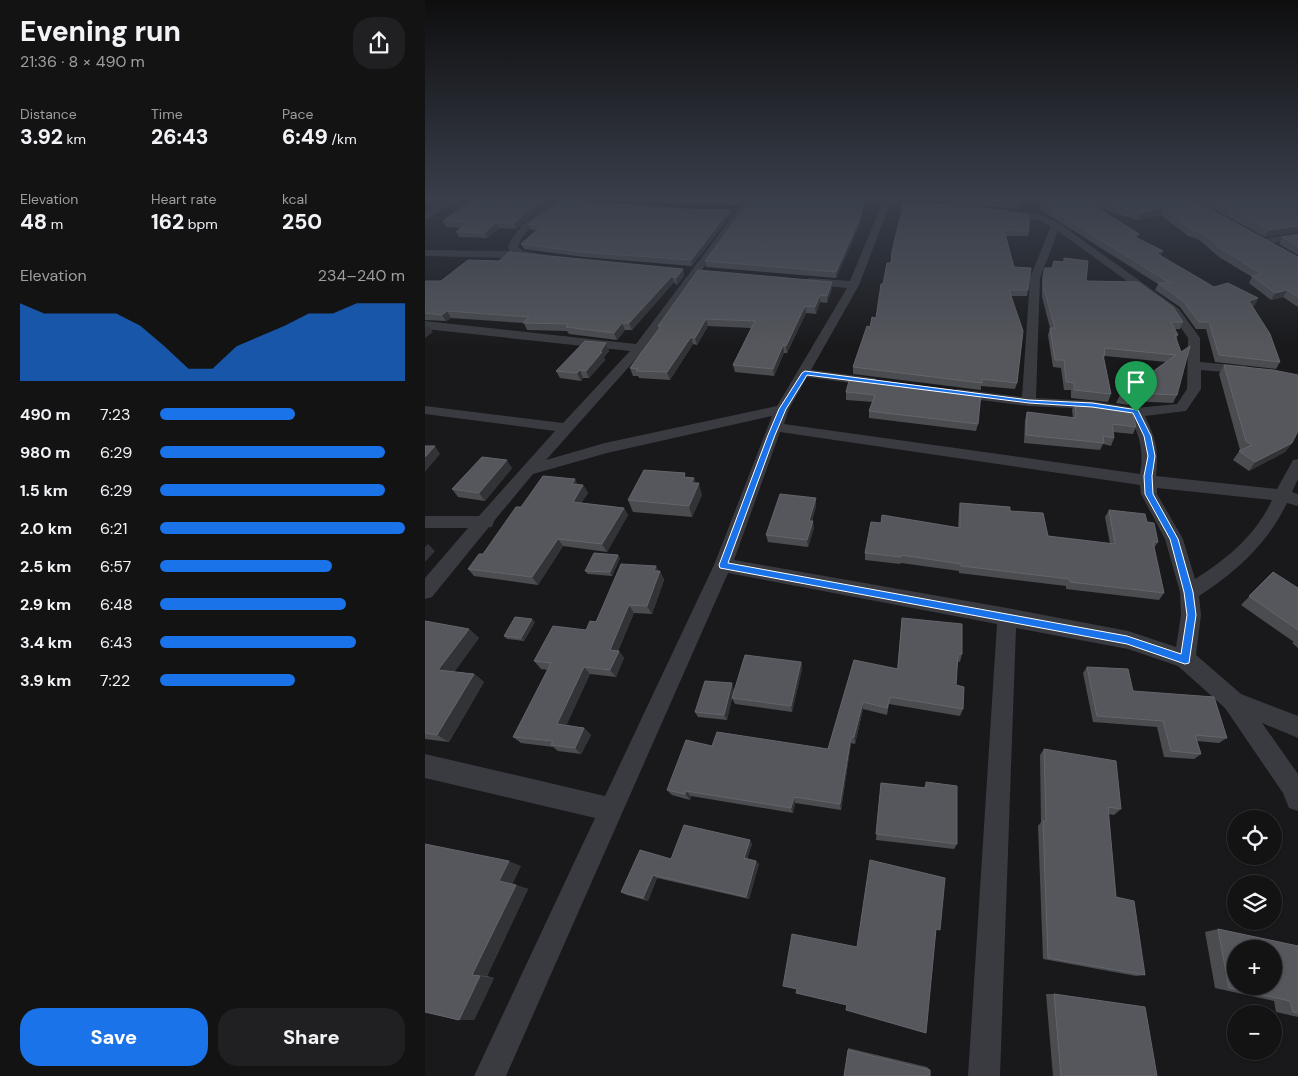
<!DOCTYPE html>
<html lang="en">
<head>
<meta charset="utf-8">
<style>
  :root { --surface:#131314; --page:#202022; --text:#f1f3f6; --muted:#9d9ea0; --line:#323234; --accent:#1a73e8 }
  body { margin:0; font-family:"DM Sans",sans-serif; background:var(--page); color:var(--text); height:100vh; display:flex; flex-direction:column; font-size:19px; white-space:nowrap }
  * { box-sizing:border-box; margin:0 }
  p { font-size:16px; color:var(--muted) }
  .icon { flex:none; width:28px; height:28px; fill:none; stroke:currentColor; stroke-width:2; stroke-linecap:round; stroke-linejoin:round }
  .map { position:relative; flex:1; overflow:hidden }
  .side { display:flex; flex-direction:column; background:var(--surface); width:425px }
  .side>* { flex:none }
  .buttons { position:absolute; left:802px; top:810px; display:grid; gap:10px }
  .buttons a { display:grid; place-items:center; width:55px; height:55px; border-radius:50%; background:var(--surface); box-shadow:0 1px 4px #0004,0 0 0 1px var(--line); font-size:25px }
  .pin { position:absolute; display:grid; place-items:center; width:42px; height:42px; color:#fff; margin:-51px -21px; border-radius:50% 50% 50% 0; rotate:-45deg; box-shadow:0 0 5px #0007 }
  .pin .icon { rotate:45deg }
  .round { display:grid; place-items:center; flex:none; width:52px; height:52px; border-radius:20px; background:var(--page) }
  .overview { display:flex; align-items:center; justify-content:space-between; height:85px; padding:0 20px }
  h1 { font-size:28px; font-weight:800; line-height:38px }
  .stats { display:grid; grid-template-columns:repeat(3,1fr); gap:8px; height:85px; padding:5px 20px }
  .stats div { display:grid; align-content:center }
  .stats b { font-size:21px; font-weight:800 }
  .stats small { font-size:14px; font-weight:400 }
  .stats p { font-size:14px }
  .chart { height:140px; padding:10px 20px }
  .chart p { display:flex; justify-content:space-between }
  .chart svg { width:100%; height:90px; margin-top:5px; fill:var(--accent); opacity:.7 }
  .cta { display:flex; gap:10px; margin-top:auto; padding:10px 20px }
  .cta a { flex:1; height:58px; border-radius:20px; background:var(--accent); color:#fff; font-size:20px; font-weight:800; line-height:58px; text-align:center }
  .cta a+a { background:var(--page); color:var(--text) }
  ul { padding:0 20px; list-style:none; font-size:16px }
  li { display:grid; grid-template-columns:80px 60px 1fr; align-items:center; height:38px }
  li i { height:12px; border-radius:6px; background:var(--accent) }
  main { display:flex; flex:1; min-height:0 }
  .map>svg:first-child { display:block }
  .lines { fill:none; stroke-linecap:round; stroke-linejoin:round }
  .minor { fill:#393b40; fill-rule:evenodd }
  .wall { fill:#4a4c50 }
  .shaded-wall { fill:#323336 }
  .building { fill:#55575c; stroke:#62656a; fill-rule:evenodd }
  .route { fill:#1a73e8; stroke:#fff; fill-rule:evenodd }
</style>
</head>
<body>
<main>
<section class="side">
<div class="overview"><div><h1>Evening run</h1><p>21:36 · 8 × 490 m</p></div><a class="round"><svg class="icon" aria-label="share" viewBox="0 0 24 24"><path d="M12 15V3M7 8l5-5 5 5M5 13v7h14v-7"/></svg></a></div>
<div class="stats">
<div><p>Distance</p><b>3.92<small> km</small></b></div>
<div><p>Time</p><b>26:43</b></div>
<div><p>Pace</p><b>6:49<small> /km</small></b></div>
</div>
<div class="stats">
<div><p>Elevation</p><b>48<small> m</small></b></div>
<div><p>Heart rate</p><b>162<small> bpm</small></b></div>
<div><p>kcal</p><b>250</b></div>
</div>
<div class="chart"><p><span>Elevation</span>234–240 m</p>
<svg viewBox="0 0 160 44" preserveAspectRatio="none"><path d="M0 44V6L10 11L20 11L30 11L40 11L50 17L60 27L70 38L80 38L90 27L100 22L110 17L120 11L130 11L140 6L150 6L160 6V44z"/></svg>
</div>
<ul>
<li><b>490 m</b>7:23<i style="width:55%"></i></li>
<li><b>980 m</b>6:29<i style="width:92%"></i></li>
<li><b>1.5 km</b>6:29<i style="width:92%"></i></li>
<li><b>2.0 km</b>6:21<i style="width:100%"></i></li>
<li><b>2.5 km</b>6:57<i style="width:70%"></i></li>
<li><b>2.9 km</b>6:48<i style="width:76%"></i></li>
<li><b>3.4 km</b>6:43<i style="width:80%"></i></li>
<li><b>3.9 km</b>7:22<i style="width:55%"></i></li>
</ul>
<div class="cta"><a>Save</a><a>Share</a></div>
</section>
<div class="map">
<svg width="873" height="1076" viewBox="0 0 873 1076">
  <rect width="100%" height="100%" fill="#19191b"/>
  <g class="lines">
    <path class="minor" d="M28,197H38L0,220V213Z
      M137,197H147C131,214 100,222 93,247L98,251L121,255V259L0,256V250L85,251L83,248C90,224 117,210 137,197Z
      M322,197H330L218,351L121,460L180,443L352,406L422,288L384,284L379,281L384,278L425,281L460,197H468L434,285L386,370L449,378L456,382L449,386L382,377L364,409L359,424L715,474C719,450 715,438 705,416L667,409L604,406L532,397L525,393L532,389L597,397L605,278L626,226L614,220L569,214L565,211L569,208L616,215L634,223L754,309L775,338V362L821,366L828,370L821,374L776,370V389L761,411L720,416C731,440 734,449 731,476L852,489L868,460L873,459V479L867,492L873,494V506L862,503C842,544 812,571 774,596L776,615L771,655L816,694L873,716V738L837,723L873,774V811L864,808L858,793L800,708L753,666L703,649L591,628L575,1076H543L572,624L303,573L81,1076H49L170,818L0,778V754L180,796L289,565L347,416L182,453L108,474L69,521L67,527H64L7,597L0,599V578L43,528H0V516H54L130,431L0,414V406L138,423L205,351L0,329V321L211,344ZM633,231L746,313L763,338L762,389L752,404L711,408L667,401L611,398L615,278ZM355,432L715,485L716,494L740,539L755,592L756,615L751,647L703,631L582,608L309,560ZM732,488L847,500C831,535 802,559 770,579L758,539L732,494Z
      M873,233V239L838,245L833,242L838,239Z"/>
  </g>
  <path class="wall" d="M52,197H134L112,211L91,229L74,228L62,238L34,237L31,232L37,228L21,227L18,221Z
    M162,197H320L313,205L260,204Z
    M328,197H440L435,224L411,278L281,267L280,261Z
    M480,197H594L595,203L594,209L480,199Z
    M657,197H763L873,257V307L858,297L846,300L824,283L827,277L794,257L773,239L763,236L736,215L712,220L671,207L714,234L712,238L738,251L736,256L789,287L833,298L830,305L827,306L855,362L851,369L790,362L781,329H771L755,307L730,290L733,284L614,209L616,203L658,199Z
    M767,197H873V232L840,237Z
    M479,202L604,231L603,236H580L589,267L603,290L602,296H586L592,383L590,389L556,386V390L428,374V367L445,327L451,318L458,284L466,263Z
    M259,209L305,210L306,215L267,266L159,257L99,249L96,244L112,230H106L104,224Z
    M873,235V255L854,244L857,237Z
    M639,258L661,281L758,322L755,329H750L753,335L751,339L752,395L748,403L704,401L703,405L691,403L695,395L741,362L680,356L679,358L686,394L683,402L646,398V390H639L636,368L628,367L623,335L625,328L617,297V278L619,271L627,268L629,261L638,262Z
    M258,269L259,276L252,285L249,282L207,330H200L192,340L144,334L142,331L102,330L99,323L26,318L21,321L0,320V281H16Z
    M407,282V289L402,303L395,302L391,314L381,313L362,353H359L349,376L310,372L308,365L326,328L283,326L272,345L268,344L245,380L214,378L213,376H208L205,368L234,329L233,326Z
    M181,343L184,351L179,357L180,360L164,378H158L156,381L135,378L131,371Z
    M799,365L867,443L860,452L824,471L808,460L815,450L794,374Z
    M425,377L553,424L551,431L444,418V411L448,402L421,400V392Z
    M650,402L711,427L708,434L688,432L689,438L686,446L678,444L675,450L599,443L600,420L602,412L648,418L647,410Z
    M87,468L60,501L33,497L27,489Z
    M261,477L269,478L270,483L277,495L267,517L208,512L203,500Z
    M153,485H158L163,493L156,503L199,508L203,515L182,552L138,546L113,585L49,576L43,569L58,554L96,507Z
    M535,503L585,511L623,536L685,544L680,517L684,510L722,522L733,542L729,548L739,593L734,600L641,589V586L534,573V571L476,563L475,564L440,560V553L456,523L533,527L534,510Z
    M391,506L387,521L389,528L383,547L343,542L341,535Z
    M195,558L187,576L163,574L160,571Z
    M231,566L233,571H235L239,580L227,614L209,613L193,651H194L199,658L191,677L165,674L141,725L159,728L166,735L156,754L133,751L128,747L96,743L88,737L123,670L116,669L109,661L161,630Z
    M848,572L873,588V648L867,643L869,642L816,605Z
    M477,618L537,654L535,662L532,661L531,685L538,709L535,716L464,704L462,715L438,709L430,744L426,743L416,810L370,803L368,813L266,796L265,800L247,795L242,790L287,746L403,749L429,660L472,669Z
    M0,621L44,629L54,638L29,672L49,674L59,682L24,742L0,739Z
    M110,622L99,641L82,639L79,636Z
    M376,662L377,669L367,712L310,704L307,698L302,720L273,717L270,712L309,690Z
    M662,667L708,691L802,738L794,743L772,741L776,754L769,759L739,757L732,727L668,722L658,673Z
    M619,749L696,809L689,815L683,814L691,897L720,975L711,976L618,959L613,826L616,822L615,755Z
    M501,782L532,844L529,849L451,840L456,783L499,788Z
    M327,844L322,859L334,864L324,899L232,878L223,901L202,895L196,892L246,859Z
    M96,866L87,884L103,889L62,976L69,978L49,1020H34L0,1012Z
    M793,929L873,946V1017L851,1012L849,1001L790,988L780,932Z
    M621,994H629L732,1076H628Z
    M423,1048L502,1067L505,1070L423,1050Z"/>
  <path class="shaded-wall" d="M124,197H134L112,211L91,229L89,223L110,205Z
    M314,197H320L313,205L312,200Z
    M439,197H440L435,224L411,278V272Z
    M738,208L736,215L712,220L714,213Z
    M305,210L306,215L267,266L266,260Z
    M71,223L74,228L62,238L59,233Z
    M873,226V232L840,237L844,230Z
    M738,251L736,258L731,253Z
    M258,269L259,276L252,285L251,278Z
    M247,276L249,282L207,330L204,323Z
    M407,282V289L402,303V296Z
    M862,290L858,297L846,300L850,293Z
    M395,295V302L391,314L390,307Z
    M833,298L830,305L820,308L824,301Z
    M380,306L381,313L362,353L361,346Z
    M22,311L26,318L21,321L17,315Z
    M281,319L283,326L272,345L270,338Z
    M197,323L200,330L192,340L189,333Z
    M3,325L8,332L0,338V328Z
    M266,337L268,344L245,380L242,372Z
    M181,343L184,351L179,357L180,360L164,378L161,371Z
    M358,345L359,353L349,376L348,369Z
    M155,370L158,378L156,381L152,373Z
    M867,443L860,452L824,471L830,462Z
    M10,446L15,454L0,472V457Z
    M82,460L87,468L60,501L54,493Z
    M269,478L272,487L274,483L277,495L267,517L264,506L266,483Z
    M150,479L154,487L147,484Z
    M158,485L163,493L152,509L148,502Z
    M391,498V506L385,528L384,521Z
    M199,508L203,515L182,552L177,544Z
    M388,521L389,528L383,547L382,540Z
    M133,539L138,546L113,585L107,577Z
    M3,544L10,551L0,562V547Z
    M193,555L195,558L187,576L185,572Z
    M231,566L234,574L235,571L239,580L227,614L222,606L229,571Z
    M204,605L209,613L190,657L185,650Z
    M107,619L110,622L99,641L96,638Z
    M44,629L54,638L24,679L13,670Z
    M194,651L199,658L191,677L185,670Z
    M376,662L377,669L367,712L366,706Z
    M159,667L165,674L139,731L132,724Z
    M49,674L59,682L24,742L12,735Z
    M307,683L309,690L302,720L299,715Z
    M438,702V709L430,744L429,737Z
    M159,728L166,735L156,754L150,748Z
    M426,737V743L416,810L415,804Z
    M261,791L266,796L265,800L260,794Z
    M369,797L370,803L368,813L366,808Z
    M325,840L327,844L321,861L319,858Z
    M84,861L96,866L86,885L74,881Z
    M331,861L334,864L324,899L321,897Z
    M228,875L232,878L223,901L218,898Z
    M91,885L103,889L62,976L47,975Z
    M55,976L69,978L49,1020H34Z"/>
  <path class="building" d="M52,197H124L110,205L89,223H71L59,233L31,232L44,222L18,221Z
    M235,197H314L312,200L259,199Z
    M328,197H439L435,218L411,272L280,261Z
    M521,197H594L595,203Z
    M626,197H649L660,200L714,234H704L738,251L731,253L789,287L803,283L833,298L824,301L845,334L855,362L794,355L784,322H774L758,301L733,283H745L616,203Z
    M662,197H763L873,257V297L862,290L850,293L827,276L837,274L798,250L776,233L766,229L738,208L714,213Z
    M781,197H873V226L844,230Z
    M139,200L259,209L305,210L266,260L157,252L96,244L118,225L104,224Z
    M479,202L548,206L604,215V231L579,230L589,267L606,268L603,290H584L598,331L592,383L557,379V383L428,367L442,326L445,327L447,317L451,318L456,284H458L462,263H466L467,251Z
    M873,235V246L857,237Z
    M84,252L258,269L251,278L247,276L204,323H197L189,333L141,327L143,324L98,323L104,317L22,311L17,315L0,313V281H16L43,260L74,261Z
    M639,258L663,261L661,281L713,282L748,307L758,322H746L753,335H750L756,352L765,346L752,395L706,393V397L695,395L751,355L679,348L680,355H678L686,394L649,390V383L641,382L639,360H630L625,328H630L619,289V271L620,268H627L629,261L639,262Z
    M273,270L407,282L402,296L395,295L390,307L380,306L361,346L358,345L348,369L308,365L330,321L281,319L270,338L266,337L242,372L211,371L213,369L205,368L236,326H233Z
    M160,341L181,343L175,352H177L161,371L155,370L152,373L131,371Z
    M799,365L848,370L873,375V431L867,443L830,462L814,451L827,445L821,441Z
    M425,377L556,394L553,424L444,411L450,395L421,392Z
    M650,402L670,403L707,410L711,427L687,424L689,438L678,436L679,443L601,435L602,412L651,418Z
    M0,446H10L0,457Z
    M57,457L82,460L54,493L27,489Z
    M219,470L260,473L259,477L269,478L266,483H274L264,506L203,500Z
    M118,476L150,479L147,484L158,485L148,502L199,508L177,544L133,539L107,577L43,569L54,554H58L91,507H96Z
    M355,494L391,498L384,521H388L382,540L341,535Z
    M535,503L585,507V511L618,513L623,536L690,544L684,510L720,514L722,522L729,523L733,542H728L739,593L645,582L644,579L536,566V564L476,555V557L440,553L446,522L456,523L457,515L535,528Z
    M169,553L193,555L185,572L160,571Z
    M196,564L231,566L229,571H235L222,606L204,605L185,650L194,651L185,670L159,667L132,724L159,728L150,748L126,745L128,741L88,737L126,663L109,661L128,626L161,630L165,621L171,622Z
    M848,572L873,588V630L824,596Z
    M90,617L107,619L96,638L79,636Z
    M477,618L537,624V654H533L531,685L539,687L538,709L465,697L462,708L438,702L429,737H426L415,804L369,797L366,808L261,791L260,794L242,790L261,740L287,746L292,732L403,749L429,660L473,669Z
    M0,621L44,629L13,670L49,674L12,735L0,733Z
    M320,655L376,662L366,706L307,698Z
    M662,667L703,669L708,691L789,697L802,738L770,735L776,754L746,751L738,721L672,716Z
    M280,681L307,683L299,715L270,712Z
    M619,749L691,761L696,809L683,807L691,897L709,901L720,975L623,958L618,821H621Z
    M501,782L532,786V844L451,834L456,783L501,788Z
    M259,825L325,840L319,858L331,861L321,897L228,875L218,898L196,892L215,850L246,859Z
    M0,844L84,861L74,881L91,885L47,975L55,976L34,1020L0,1012Z
    M445,860L520,878L515,930L511,929L501,1033L421,1010L422,1005L371,993L372,989L358,986L367,934L432,947Z
    M793,929L873,946V1013L868,1012L865,1001L804,988ZM811,949H849V986H811Z
    M629,994L720,1007L732,1076H636Z
    M423,1050L505,1070V1076H419Z"/>
  <linearGradient id="sky" x2="0" y2="1"><stop stop-color="#0e0e0f"/><stop offset="0.57" stop-color="#383e4a"/><stop offset="1" stop-color="#383e4a" stop-opacity="0"/></linearGradient>
  <rect width="873" height="348" fill="url(#sky)"/>
  <path class="route" d="M380,371L604,400L667,403L713,410L726,436L730,456L727,476L728,494L753,539L768,592L771,615L764,663L760,664L702,644L295,568L294,565L343,435L354,409L377,373ZM382,375L604,403L667,407L708,413L719,436L723,456L719,476L720,494L745,539L759,592L762,615L756,654L702,636L303,563L350,435L361,409Z"/>
</svg>
<div class="buttons">
<a><svg class="icon" aria-label="locate" viewBox="0 0 24 24"><circle cx="12" cy="12" r="6"/><path d="M12 2v4M12 18v4M2 12h4M18 12h4"/></svg></a>
<a><svg class="icon" aria-label="layers" viewBox="0 0 24 24"><path d="M12 4l9 5-9 5-9-5zM3 14l9 5 9-5"/></svg></a>
<a>+</a>
<a>−</a>
</div>
<div class="pin" style="left:711px;top:412px;background:#1e9e55"><svg class="icon" aria-label="arrive" viewBox="0 0 24 24"><path d="M6 21V4h12l-3 4 3 4H6"/></svg></div>
</div>
</main>
</body>
</html>
